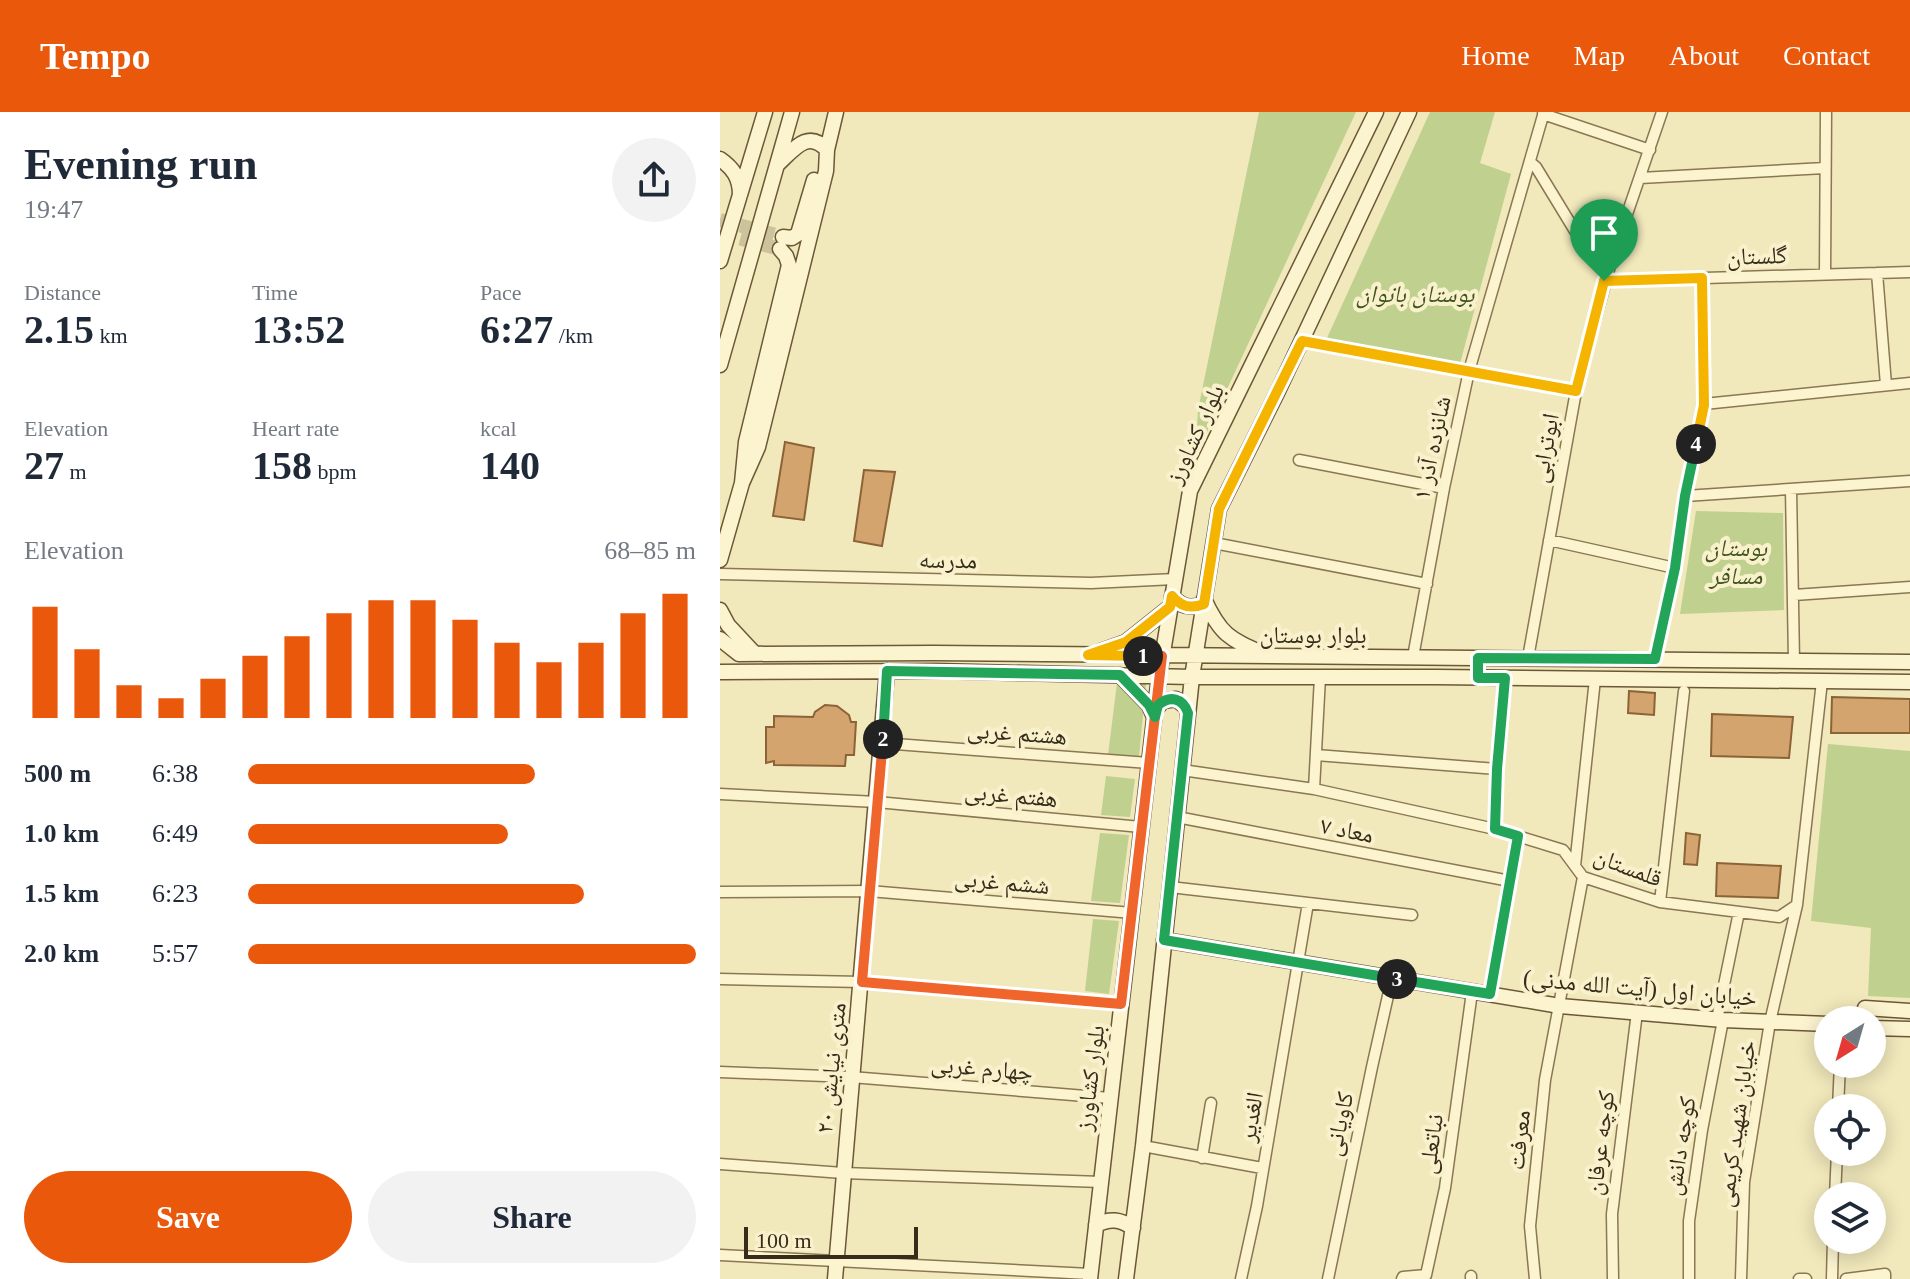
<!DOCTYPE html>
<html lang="en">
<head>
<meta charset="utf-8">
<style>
  :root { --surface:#fff; --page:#f2f2f3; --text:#1f2937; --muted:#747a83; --accent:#ea580c }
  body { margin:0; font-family:"Times New Roman","Noto Naskh Arabic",serif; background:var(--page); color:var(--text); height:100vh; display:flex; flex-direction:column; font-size:30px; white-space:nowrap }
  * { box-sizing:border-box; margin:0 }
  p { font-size:26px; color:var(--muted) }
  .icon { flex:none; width:44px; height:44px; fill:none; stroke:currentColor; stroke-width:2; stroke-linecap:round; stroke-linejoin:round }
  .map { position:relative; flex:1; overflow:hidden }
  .panel { display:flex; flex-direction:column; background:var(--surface); width:720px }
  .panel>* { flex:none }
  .needle { width:52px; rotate:217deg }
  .fabs { position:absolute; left:1094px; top:894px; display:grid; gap:16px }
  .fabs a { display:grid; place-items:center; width:72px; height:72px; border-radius:50%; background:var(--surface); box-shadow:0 4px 20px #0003; font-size:40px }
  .scale { position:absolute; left:24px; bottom:20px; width:174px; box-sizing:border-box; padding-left:8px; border:4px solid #372c1a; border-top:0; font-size:22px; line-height:28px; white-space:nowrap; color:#372c1a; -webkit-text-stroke:6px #f8f1cb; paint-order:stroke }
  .pin { position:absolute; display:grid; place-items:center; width:68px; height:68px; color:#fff; margin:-82px -34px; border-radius:50% 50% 50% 0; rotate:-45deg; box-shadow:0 0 8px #0007 }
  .pin .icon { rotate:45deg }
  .km { position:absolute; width:40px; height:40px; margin:-20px; border-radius:50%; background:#222; color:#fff; font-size:22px; line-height:40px; text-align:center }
  .round { display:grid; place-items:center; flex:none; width:84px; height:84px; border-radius:42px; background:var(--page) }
  .headline { display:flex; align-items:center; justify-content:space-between; height:136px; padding:0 24px }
  h1 { font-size:44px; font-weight:700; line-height:60px }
  .figures { display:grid; grid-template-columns:repeat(3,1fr); gap:12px; height:136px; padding:8px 24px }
  .figures div { display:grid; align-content:center }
  .figures b { font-size:40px; font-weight:700 }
  .figures small { font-size:22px; font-weight:400 }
  .figures p { font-size:22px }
  .chart { height:224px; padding:16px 24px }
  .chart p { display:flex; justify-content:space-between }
  .chart svg { width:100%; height:144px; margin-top:8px; stroke:var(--accent); stroke-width:6 }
  .cta { display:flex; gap:16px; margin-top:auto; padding:16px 24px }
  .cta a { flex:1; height:92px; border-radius:48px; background:var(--accent); color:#fff; font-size:32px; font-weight:700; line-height:92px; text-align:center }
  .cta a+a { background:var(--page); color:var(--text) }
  ul { padding:0 24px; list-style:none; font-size:26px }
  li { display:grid; grid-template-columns:128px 96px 1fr; align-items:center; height:60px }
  li i { height:20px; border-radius:10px; background:var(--accent) }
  header { display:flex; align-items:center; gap:48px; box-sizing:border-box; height:112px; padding:0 40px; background:var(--accent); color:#fff }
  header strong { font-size:38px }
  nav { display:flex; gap:44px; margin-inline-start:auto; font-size:28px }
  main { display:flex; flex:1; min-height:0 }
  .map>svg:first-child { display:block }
  .green { fill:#c0d08f }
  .building { fill:#d3a46d; stroke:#8b6337; stroke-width:2 }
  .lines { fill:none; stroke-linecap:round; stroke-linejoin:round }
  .secondary-tunnel { stroke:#ccc29b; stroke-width:14; stroke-dasharray:14 7; stroke-linecap:butt }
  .street-casing { stroke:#8a7754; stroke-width:13 }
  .secondary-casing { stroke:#6b5837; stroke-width:17 }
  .street { stroke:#fcf4cf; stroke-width:10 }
  .secondary { stroke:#fcf4cf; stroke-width:14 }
  .split-1-casing { stroke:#fff; stroke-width:16 }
  .split-2-casing { stroke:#fff; stroke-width:16 }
  .split-3-casing { stroke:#fff; stroke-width:16 }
  .split-4-casing { stroke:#fff; stroke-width:16 }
  .split-5-casing { stroke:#fff; stroke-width:16 }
  .split-1 { stroke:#f5b400; stroke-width:10 }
  .split-2 { stroke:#f0652b; stroke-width:10 }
  .split-3 { stroke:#22a559; stroke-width:10 }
  .split-4 { stroke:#22a559; stroke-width:10 }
  .split-5 { stroke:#f5b400; stroke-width:10 }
  .labels { text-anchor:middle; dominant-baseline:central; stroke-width:8; stroke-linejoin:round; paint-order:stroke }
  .street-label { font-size:24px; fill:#372c1a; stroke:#f8f1cb }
  .park-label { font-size:24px; font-style:italic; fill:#41561f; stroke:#f8f1cb }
</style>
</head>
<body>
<header>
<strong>Tempo</strong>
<nav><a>Home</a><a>Map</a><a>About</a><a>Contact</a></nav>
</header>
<main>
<section class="panel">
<div class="headline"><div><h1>Evening run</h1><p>19:47</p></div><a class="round"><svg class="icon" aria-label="share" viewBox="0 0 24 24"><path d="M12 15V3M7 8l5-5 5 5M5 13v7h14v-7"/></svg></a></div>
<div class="figures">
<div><p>Distance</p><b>2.15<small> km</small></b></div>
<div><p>Time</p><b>13:52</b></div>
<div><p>Pace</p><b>6:27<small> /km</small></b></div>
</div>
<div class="figures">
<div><p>Elevation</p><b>27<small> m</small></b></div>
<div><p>Heart rate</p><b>158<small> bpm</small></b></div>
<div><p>kcal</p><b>140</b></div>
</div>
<div class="chart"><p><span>Elevation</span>68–85 m</p>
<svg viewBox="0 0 160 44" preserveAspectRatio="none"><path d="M5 44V10M15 44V23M25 44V34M35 44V38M45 44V32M55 44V25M65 44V19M75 44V12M85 44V8M95 44V8M105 44V14M115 44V21M125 44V27M135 44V21M145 44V12M155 44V6"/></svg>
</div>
<ul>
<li><b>500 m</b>6:38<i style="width:64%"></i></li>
<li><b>1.0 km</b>6:49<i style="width:58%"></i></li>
<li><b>1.5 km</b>6:23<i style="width:75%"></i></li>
<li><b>2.0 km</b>5:57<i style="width:100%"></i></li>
</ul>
<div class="cta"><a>Save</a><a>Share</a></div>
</section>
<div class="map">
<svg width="1190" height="1167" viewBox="0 0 1190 1167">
  <rect width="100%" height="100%" fill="#f1e8bb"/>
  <path class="green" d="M539,0H636L475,346L478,298Z
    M710,0H775L760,51L791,62L738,259L607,226Z
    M976,399L1063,401L1064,498L960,502Z
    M397,571L426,572L419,644L388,643Z
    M1108,632L1190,639V886L1148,884L1151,816L1091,809Z
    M386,664L415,667L410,705L381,703Z
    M380,721L409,723L400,791L371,789Z
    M373,807L399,809L389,882L365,879Z"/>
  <path class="building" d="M65,330L94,336L84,408L53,404Z
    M144,358L175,360L162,434L134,429Z
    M909,579L935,581L934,603L908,601Z
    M1112,585L1190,587V621H1111Z
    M105,593L117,594L129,603L131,610H136L134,643H126L125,654L54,653V649L46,651V615H54V604L93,605L95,600Z
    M992,602L1073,605L1069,646L991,644Z
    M966,721L980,723L977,753L964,752Z
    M997,751L1061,754L1058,786L996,784Z"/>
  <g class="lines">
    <path class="secondary-tunnel" d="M0,108L63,125
      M0,121L60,137"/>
    <defs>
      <path id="street" d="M823,2L930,38
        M810,50L816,55L855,119L893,143
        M920,66L1105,56
        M1157,161L1166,273
        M1105,162L1106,0
        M884,169L1190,160
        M582,229L856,279
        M984,292L1190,271
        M579,348L724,376
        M1071,377L1074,549
        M965,384L1190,369
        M829,428L955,456
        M494,431L707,472
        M0,462L371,471L455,467
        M1074,483L1190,475
        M693,545L724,376L749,259L824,0
        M808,546L856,279L893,143L942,0
        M935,547L955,456L965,384L984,293L982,166
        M162,631L429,651
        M596,643L777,657
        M462,658L594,677L775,717L843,738L863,765L940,790L1059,805L1077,793
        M594,677L600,565
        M0,682L157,690L421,715
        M457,705L790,769
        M775,717L777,657L785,566
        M855,754L875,567
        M450,775L692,803
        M0,780L149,779L413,801
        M940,790L964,579
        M0,867L142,870L401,892
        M770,882L798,724
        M997,907L1019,800
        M0,960L131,965L390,986
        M1118,996L1120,952
        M423,1034L542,1056
        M482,1046L491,991
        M0,1052L123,1061L381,1070
        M1115,1084L1117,1040
        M0,1143L370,1162
        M521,1167L537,1094L588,791
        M608,1167L652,955L672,866
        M682,1167L683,1165L706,1163L725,1076L752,880
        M751,1167V1164
        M815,1167L810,1114L825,968L863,765
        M893,1167L892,1102L917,900
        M969,1167V1109L982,1018L1003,908
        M1021,1167L1024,1070L1050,910L1077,793L1102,569
        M1079,1167H1086
        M1112,1167L1113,1128
        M1126,1167L1165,1162V1167"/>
      <path id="secondary" d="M0,47C13,56 20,66 20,83
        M58,52C74,37 88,17 107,38
        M63,125L72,126L78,122L94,68
        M0,149L45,0
        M0,253L72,0
        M22,371L38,335L106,59L107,38L116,0
        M0,448L22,371L26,330L69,153L66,144L60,137
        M452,484C461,495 471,497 484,492
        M484,487C501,524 510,527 546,543
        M0,498L8,513L35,542
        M0,527L19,542L213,541L1190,550
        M381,539L406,530L450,495
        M0,560L216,559L472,565H716L1190,570
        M400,563L429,593L434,605
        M435,598L443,589L456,587L466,595L468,601
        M444,828L840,894L1003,908L1108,912
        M1145,908V896L1190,899
        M1152,916L1190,917
        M376,1113C390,1106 400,1107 413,1116
        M115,1167L167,559
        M370,1167L439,564L470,379L656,0
        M406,1167L423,1034L472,565L499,397L558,279L689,0"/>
    </defs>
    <use href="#street" class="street-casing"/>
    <use href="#secondary" class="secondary-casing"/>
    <use href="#street" class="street"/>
    <use href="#secondary" class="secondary"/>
  </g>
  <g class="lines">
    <defs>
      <path id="split-1" d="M423,544L368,543L406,530L450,495L452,484C461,495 471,497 484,492L499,397L582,229L856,279L884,169"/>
      <path id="split-2" d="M163,627L142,870L401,892L442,544H423"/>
      <path id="split-3" d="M163,627L167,559L400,563L429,593L435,605L438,593C450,583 463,586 468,601L444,828L677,867"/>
      <path id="split-4" d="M677,867L770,882L798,724L775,717L777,657L785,566H758V546L935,547L955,456L965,384L976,332"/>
      <path id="split-5" d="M884,169L982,166L984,293L976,332"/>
    </defs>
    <use href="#split-1" class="split-1-casing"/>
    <use href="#split-2" class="split-2-casing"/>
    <use href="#split-3" class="split-3-casing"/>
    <use href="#split-4" class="split-4-casing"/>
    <use href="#split-5" class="split-5-casing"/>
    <use href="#split-1" class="split-1"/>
    <use href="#split-2" class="split-2"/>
    <use href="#split-3" class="split-3"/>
    <use href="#split-4" class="split-4"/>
    <use href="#split-5" class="split-5"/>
  </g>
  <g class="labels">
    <g class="street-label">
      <text transform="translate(1037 144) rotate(-2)">گلستان</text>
      <text transform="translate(475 322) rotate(-65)">بلوار کشاورز</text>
      <text transform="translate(712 336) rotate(-78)">شانزده آذر ۱</text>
      <text transform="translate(825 336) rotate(-80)">ابوترابی</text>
      <text transform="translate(228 448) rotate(1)">مدرسه</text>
      <text x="593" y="523">بلوار بوستان</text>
      <text transform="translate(297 621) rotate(4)">هشتم غربی</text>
      <text transform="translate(291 683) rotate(5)">هفتم غربی</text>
      <text transform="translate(627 718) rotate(11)">معاد ۷</text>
      <text transform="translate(908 755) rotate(21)">قلمستان</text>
      <text transform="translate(282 770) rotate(5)">ششم غربی</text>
      <text transform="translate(920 876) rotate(5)">خیابان اول (آیت الله مدنی)</text>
      <text transform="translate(111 956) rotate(-84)">۲۰ متری نیایش</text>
      <text transform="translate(262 956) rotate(5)">چهارم غربی</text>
      <text transform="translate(370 966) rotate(-83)">بلوار کشاورز</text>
      <text transform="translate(531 1005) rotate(-80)">الغدیر</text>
      <text transform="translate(619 1012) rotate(-78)">کاویانی</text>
      <text transform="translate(1016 1012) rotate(-82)">خیابان شهید کریمی</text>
      <text transform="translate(799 1028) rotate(-84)">معرفت</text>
      <text transform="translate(880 1031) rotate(-83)">کوچه عرفان</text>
      <text transform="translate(711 1032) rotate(-82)">نباتعلی</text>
      <text transform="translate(960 1034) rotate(-81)">کوچه دانش</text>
    </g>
    <g class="park-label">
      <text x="695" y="182">بوستان بانوان</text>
      <text x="1016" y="436">بوستان<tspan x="1016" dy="28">مسافر</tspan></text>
    </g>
  </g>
</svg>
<div class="fabs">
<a><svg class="needle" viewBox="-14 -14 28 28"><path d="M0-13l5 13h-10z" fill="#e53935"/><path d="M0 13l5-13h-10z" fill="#747a83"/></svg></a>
<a><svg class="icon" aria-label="locate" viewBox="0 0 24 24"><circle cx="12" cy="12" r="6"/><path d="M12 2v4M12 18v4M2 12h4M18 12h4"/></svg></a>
<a><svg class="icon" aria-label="layers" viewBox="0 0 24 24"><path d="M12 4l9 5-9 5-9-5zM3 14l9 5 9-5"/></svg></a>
</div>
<div class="scale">100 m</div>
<div class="pin" style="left:884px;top:169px;background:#1e9e55"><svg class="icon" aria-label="arrive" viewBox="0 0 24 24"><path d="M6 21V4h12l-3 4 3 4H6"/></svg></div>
<b class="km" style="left:423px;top:544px">1</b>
<b class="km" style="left:163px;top:627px">2</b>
<b class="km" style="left:677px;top:867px">3</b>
<b class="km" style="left:976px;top:332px">4</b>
</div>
</main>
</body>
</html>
